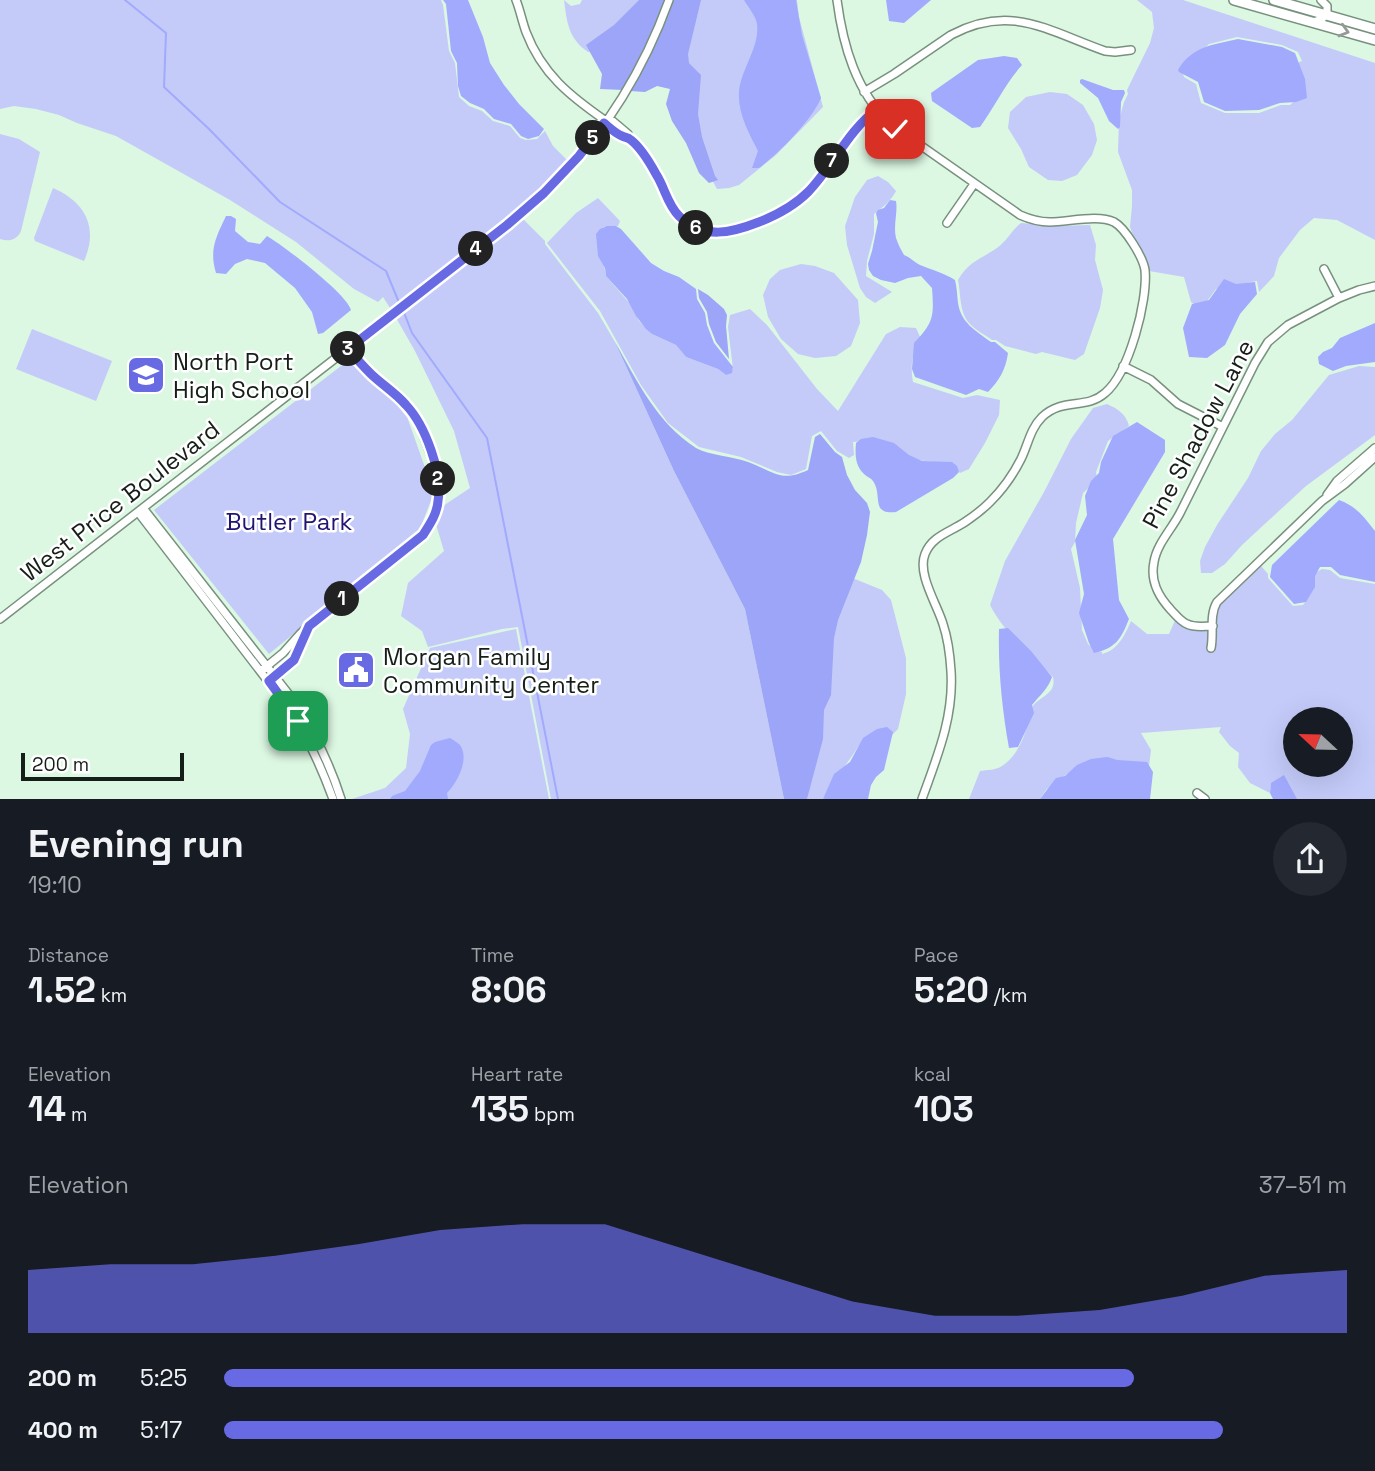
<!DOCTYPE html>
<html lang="en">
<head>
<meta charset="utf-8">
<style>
  :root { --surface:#171b24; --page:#242831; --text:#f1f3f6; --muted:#9ea1a6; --accent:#676ae3 }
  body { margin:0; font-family:"Space Grotesk",sans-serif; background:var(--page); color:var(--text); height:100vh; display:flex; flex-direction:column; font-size:26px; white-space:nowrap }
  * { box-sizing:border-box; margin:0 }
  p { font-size:23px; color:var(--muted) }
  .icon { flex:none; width:38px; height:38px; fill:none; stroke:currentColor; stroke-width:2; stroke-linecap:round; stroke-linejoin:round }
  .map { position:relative; height:799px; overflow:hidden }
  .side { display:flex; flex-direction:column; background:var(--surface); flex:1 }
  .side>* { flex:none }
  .needle { width:46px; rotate:292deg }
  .fabs { position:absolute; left:1283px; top:707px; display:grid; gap:14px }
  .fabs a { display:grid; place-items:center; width:70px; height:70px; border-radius:50%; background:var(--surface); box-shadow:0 7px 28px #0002; font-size:35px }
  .scale { position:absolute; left:21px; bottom:18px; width:163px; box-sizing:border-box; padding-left:7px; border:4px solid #151f18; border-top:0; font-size:19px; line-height:24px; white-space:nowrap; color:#151f18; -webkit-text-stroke:5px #fff; paint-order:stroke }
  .pin { position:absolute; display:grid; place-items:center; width:60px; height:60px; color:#fff; margin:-30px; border-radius:14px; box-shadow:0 4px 10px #0006 }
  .km { position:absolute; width:35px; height:35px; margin:-18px; border-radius:50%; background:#222; color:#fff; font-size:19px; line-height:35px; text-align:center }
  .round { display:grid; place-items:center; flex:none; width:74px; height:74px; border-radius:37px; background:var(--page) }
  .headline { display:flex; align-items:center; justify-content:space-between; height:119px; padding:0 28px }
  h1 { font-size:38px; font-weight:600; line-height:52px }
  .stats { display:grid; grid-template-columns:repeat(3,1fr); gap:10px; height:119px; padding:7px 28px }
  .stats div { display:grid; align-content:center }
  .stats b { font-size:35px; font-weight:600 }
  .stats small { font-size:19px; font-weight:400 }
  .stats p { font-size:19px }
  .chart { height:196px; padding:14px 28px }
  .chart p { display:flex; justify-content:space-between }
  .chart svg { width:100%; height:126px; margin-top:7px; fill:var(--accent); opacity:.7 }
  ul { padding:0 28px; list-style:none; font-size:23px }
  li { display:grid; grid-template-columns:112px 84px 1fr; align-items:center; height:52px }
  li i { height:18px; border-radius:9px; background:var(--accent) }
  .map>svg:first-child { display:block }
  .green { fill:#c4cbf9; fill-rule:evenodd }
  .forest { fill:#9ca5f7 }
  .water { fill:#a1aafd }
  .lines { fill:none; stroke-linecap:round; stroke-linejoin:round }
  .stream { stroke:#a1aafd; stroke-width:2 }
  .minor-casing { stroke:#78917e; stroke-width:10 }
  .major-casing { stroke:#78917e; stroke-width:12 }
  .minor { stroke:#fff; stroke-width:7 }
  .major { stroke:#fff; stroke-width:9 }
  .oneway { stroke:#969a97 }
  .route-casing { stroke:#fff; stroke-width:14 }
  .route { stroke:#676ae3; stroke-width:9 }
  .labels { text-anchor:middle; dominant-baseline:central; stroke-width:5; stroke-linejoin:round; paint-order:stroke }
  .poi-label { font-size:24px; fill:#151f18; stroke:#fff; text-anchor:start }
  .street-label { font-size:24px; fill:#151f18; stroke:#fff }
  .park-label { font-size:24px; fill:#221472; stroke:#fff }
</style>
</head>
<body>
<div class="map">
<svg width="1375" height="799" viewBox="0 0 1375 799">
  <rect width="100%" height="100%" fill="#dcf7e2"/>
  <path class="green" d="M0,0H441L443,5L449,51L455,63L459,97L469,106L482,111L493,121L510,126L520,138L526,140L537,139L545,131L553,146L570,163C517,219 452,264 392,311L383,297L378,302L354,289L296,242L230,200L116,136L77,123L59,115L36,109L14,106L0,109Z
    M564,0L571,6L580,4L582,0H650L604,50L588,52C568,38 567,22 564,0Z
    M699,0H797L799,17L823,107L776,155L739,185L729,188L717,189L705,167L686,61Z
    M1137,0H1183L1375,63V240L1337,220L1314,218L1300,230L1279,258L1274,276L1259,292L1257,281L1216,289L1205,304H1194L1191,302L1184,277L1149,271L1142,258L1130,227L1132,206V190L1118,152L1119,120L1124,102L1128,94L1127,90L1150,43L1154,28L1152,12ZM1237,37L1282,45L1298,52L1302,61L1299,62L1293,102L1290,105H1281L1259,113H1225L1201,103L1196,84L1184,77L1182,70L1209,44Z
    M1050,92L1067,94L1083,105L1094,124L1097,140L1092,155L1077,175L1062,181L1048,180L1029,167L1021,149L1008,128L1010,112L1026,97Z
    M0,134L19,139L40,152L21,231C17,240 9,242 0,239Z
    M878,176L888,182L896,191C891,201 883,207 874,214V234L867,261L866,276L892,292L875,303L866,297L860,288L847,245L845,226L855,197L867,180Z
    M53,188C85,202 99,227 84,261L35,241L34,238Z
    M598,198L620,221L618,226L603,227L604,265L606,276L631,305L639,321L652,334L676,345L686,357L718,369L726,375L733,369L728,327L730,315L750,309L767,325L817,389L838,411L886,334L900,327L916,328L921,339C912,353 910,365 913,382L963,398L977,395L1000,400L999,415L985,443L969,469L960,473L954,466L935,462L916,460L864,441L853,442L854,455L849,458L837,451L821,431L812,436L806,469L791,475L777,472L741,457L699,447L668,423L641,385L600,311L547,243L576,213Z
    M521,217L545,241V244L598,313L615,342L674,471L745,609L784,799H551L518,627L502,629L428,647L422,631L401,616L408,583L444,551L435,521L440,508L470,488L454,431L415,351L395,316Z
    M1021,223L1055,226L1090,225L1096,245L1095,260L1103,290L1100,308L1084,354L1075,360L1042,352L1036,354L1005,346L996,340H992C985,335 974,329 969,323C959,311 961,294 958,280C969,261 981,259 997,248C1007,241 1012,230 1021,223Z
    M801,264L815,266L834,273L858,300L860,323L851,346L836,356L815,358L798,354L781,339L768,317L763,295L770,279L780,270Z
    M32,329L112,361L96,401L16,369Z
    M350,359L405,411L434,493L419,531L269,654L154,510Z
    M1359,366L1375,367V435L1306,486L1242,545L1225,564L1212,573H1201L1200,561L1205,547L1217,525L1248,478L1261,451L1275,434L1292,420L1329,375Z
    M1107,404C1118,409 1126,414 1129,426L1108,441L1096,472L1097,480L1083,493L1076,523L1075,542L1071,549L1080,588L1082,630L1088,644L1095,650L1102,652V654C1118,650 1125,635 1131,621L1147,634H1169L1177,616L1186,622L1212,627L1220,599L1239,576L1256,560L1268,574V578L1293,606L1303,605L1306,601L1313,574L1322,569L1330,570L1340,578L1375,584V799H1292L1271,783L1270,793L1250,783L1238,767L1239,753L1230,746L1219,732L1221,727L1141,733L1151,750L1149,766L1113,759L1078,767L1055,782L1046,790L1040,799H969L980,771C987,770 997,770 1002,766C1016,757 1024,739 1028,723C1030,718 1029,712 1032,707C1040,696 1057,694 1053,677C1030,654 1005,634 990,605L1005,561L1044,492L1071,439L1093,408ZM1295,719H1340V765H1295Z
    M850,577L882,590L891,600L906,658V694L898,729L892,735L860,744C848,763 834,779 823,799H804L831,634Z
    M516,629L549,799H352L385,788L406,768L410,734L403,709L430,648Z"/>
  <path class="forest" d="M639,0H665L643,54L623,90L600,89L602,74L586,45L614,25Z
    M672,0H701L688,54L689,63L701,75L698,114L702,137L715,176L718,180L709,183L699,173L686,143L672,121L666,104L670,89L657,86L645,92L630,91L649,56Z
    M698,289L708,295L724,309L727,315L726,326L729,359L716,342L709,324L707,312L699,298Z
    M615,342C637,381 657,423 696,448C711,456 732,456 748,462C773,471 781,483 808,470L815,437L820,434L835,452L842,457L847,475L855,490L867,503L870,512L867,535L861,562L838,620L834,638L831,695L824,710L823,739L807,799H784L745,609L674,471Z"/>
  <path class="water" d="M443,0H468L483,37L490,63L504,85L519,104L544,129L539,136L528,139L521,136L511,124L494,119L484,109L470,103L461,96L458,86L457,63L451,51L446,4Z
    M744,0H796L802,35L821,98C812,120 778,154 759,168H752L758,151C749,133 738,114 739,93C740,70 760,48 757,24C756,16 748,7 744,0Z
    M886,0H931L904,23L889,21Z
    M1238,39L1282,47L1295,53L1305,79L1307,98L1296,102L1280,103L1259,110L1225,111L1204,102L1198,82L1179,72L1178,70C1192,46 1213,45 1238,39Z
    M1004,56L1017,58L1022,65C1005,84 995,106 980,127L972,128L932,101L931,93L978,60Z
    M1082,79L1113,90H1124L1125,93L1121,102L1120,127L1118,129L1109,121L1098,98L1080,83V80Z
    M890,200L896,201C898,212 893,226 896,238C898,244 901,250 904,255C910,257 914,262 920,265C932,270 944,273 955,280C957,288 957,295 958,303C961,323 976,331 991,342H995L1008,353C1006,369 999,381 988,392L979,389L966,395L915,377L912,369L914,343C934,322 934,316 932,288L921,276L908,278L895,283L881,280L873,276L869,270L868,264L872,251L878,222L876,213L878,210L884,208Z
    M226,216H231L236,219L235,231L248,242L260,244L267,236C284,246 347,294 351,310L323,333L318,334L312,312L295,288L265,263L247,259L235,264L226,274L216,273C209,250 216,237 226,216Z
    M607,226H616L621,229L651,263L664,271L679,277L696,289L697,299L705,313L707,325L714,343L733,367L732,373L726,375L718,369L686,357L676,345L652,334L646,329L636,316L627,299L606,276L605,268L598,256L596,234L600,229Z
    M1224,279L1236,284L1255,282L1257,294L1240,314L1225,345L1207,358L1189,357L1183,328L1192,304L1209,300Z
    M1375,323V362L1346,366L1333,371L1319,364L1318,357L1323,352L1332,348L1340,338Z
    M1137,422L1165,440V452L1113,539L1119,600L1129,619C1121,639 1116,648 1094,653L1089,643L1079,613L1084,594L1075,540L1087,515L1085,496L1091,481L1099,473L1101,462L1113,436Z
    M873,437L894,443L909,455L922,461L952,462L957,466L959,472L953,478L896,512C870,515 883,495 873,481C871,478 867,477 864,474C855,466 855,454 856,443L861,439Z
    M1339,500C1356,506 1364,517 1375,531V582L1340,575L1331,567H1320L1315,576V587L1306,602L1294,604L1270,577L1272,565Z
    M1008,628L1031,651L1052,677C1048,689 1040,695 1032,705L1034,713L1018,747L1009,748C1002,709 998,669 999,629Z
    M887,727L893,732L884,770L876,777L871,785L868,799H823L834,774L850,762L863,738L877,729Z
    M450,738C453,740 457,742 460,745C470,759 457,783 447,793L448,799H390L392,796L405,791L420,771L431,745L435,742Z
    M1107,757L1118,760L1147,762L1153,772L1150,799H1040L1056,778L1065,776L1077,765L1091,759Z
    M1284,775L1297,799H1273L1270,793L1271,783Z"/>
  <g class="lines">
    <path class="stream" d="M125,0L166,33L164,87L209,129L280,202L386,271L400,305
      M403,310L412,333L487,438L558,799"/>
    <defs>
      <path id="minor" d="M516,0C520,10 522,21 526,32C542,74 570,96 606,121
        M837,0C843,46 856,91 890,124L1020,215C1029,219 1040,222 1050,222C1068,222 1098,214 1114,222C1125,228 1143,257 1145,270C1148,301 1129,373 1105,393C1086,410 1063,397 1042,417C1030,429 1028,445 1021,459C1013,475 1002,490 990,502C982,510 974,516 965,522C950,532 932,536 925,554C917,574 937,604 943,624C948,639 950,655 951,671C954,717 937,757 922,799
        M1313,22L1322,19L1327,13V6L1321,0
        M864,92L894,74L951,35C1011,3 1048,31 1105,51L1115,52L1131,50
        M609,118L628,134L629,138C640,150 650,162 658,177C666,191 669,207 682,218C701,235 725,235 747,226C769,218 791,209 808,192C833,167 848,132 876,110
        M604,123L624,138H629
        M947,223L974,184
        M1324,269L1339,298
        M1123,366L1151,380L1178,404L1223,427
        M1327,495L1337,481L1375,448
        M143,508L294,701C314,732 330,764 341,799
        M138,512L287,706C307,735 321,766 333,799
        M0,619L507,225C523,211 540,198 556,182C606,132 645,67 669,0
        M1213,626C1204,626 1195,628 1187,624C1180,621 1176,615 1171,610C1158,596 1150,581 1154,562C1157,543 1173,528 1181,511C1206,462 1230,412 1255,363L1268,342L1288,325L1339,298L1359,290L1375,286
        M1211,648C1214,634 1209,615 1217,602L1322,501L1345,484L1375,457
        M261,671L283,653L300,634L316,619L417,540L432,521L437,507L439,491L437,471L417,419L405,403L369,372L348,349
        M273,678L294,660L299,651L307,629
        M1197,793L1205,799"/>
      <path id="major" d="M1234,0L1375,40
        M1274,0L1375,29"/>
    </defs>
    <use href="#minor" class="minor-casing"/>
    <use href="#major" class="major-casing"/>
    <use href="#minor" class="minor"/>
    <use href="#major" class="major"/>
  </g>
  <defs><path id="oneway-chevron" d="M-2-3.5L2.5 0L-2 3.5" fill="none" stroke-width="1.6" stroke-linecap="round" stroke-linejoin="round" transform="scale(1.75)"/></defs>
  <use class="oneway" href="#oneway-chevron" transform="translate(1344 31) rotate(16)"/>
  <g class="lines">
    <defs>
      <path id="route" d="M298,721L269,681L294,660L309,626L423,535C430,524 437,514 438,501C443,473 425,425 406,405C396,393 381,384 370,373C362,365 355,357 348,349L507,225L544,193L579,156L604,123C610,128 615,133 622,136C626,138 627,137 631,140C641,148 650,163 656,174C665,188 667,204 679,216C704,240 731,233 759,222C777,215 794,206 808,192C833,166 848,131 876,110L895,129"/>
    </defs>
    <use href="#route" class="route-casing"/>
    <use href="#route" class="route"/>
  </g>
  <defs>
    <symbol id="school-square" viewBox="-11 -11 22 22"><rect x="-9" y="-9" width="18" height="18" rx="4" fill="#676ae3" stroke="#fff"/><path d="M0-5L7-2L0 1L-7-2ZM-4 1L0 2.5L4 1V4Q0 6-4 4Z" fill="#fff"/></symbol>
    <symbol id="civic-square" viewBox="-11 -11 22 22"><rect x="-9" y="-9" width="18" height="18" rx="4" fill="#676ae3" stroke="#fff"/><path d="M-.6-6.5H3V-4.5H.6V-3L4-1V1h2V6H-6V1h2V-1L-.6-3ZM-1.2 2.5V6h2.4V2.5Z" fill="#fff"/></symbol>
  </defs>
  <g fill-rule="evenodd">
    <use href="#school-square" x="124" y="353" width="44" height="44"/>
    <use href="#civic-square" x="334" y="648" width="44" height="44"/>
  </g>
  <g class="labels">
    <g class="poi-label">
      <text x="173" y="361">North Port<tspan x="173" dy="28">High School</tspan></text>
      <text x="383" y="656">Morgan Family<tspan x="383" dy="28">Community Center</tspan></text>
    </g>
    <g class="street-label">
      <text transform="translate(1198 434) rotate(-62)">Pine Shadow Lane</text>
      <text transform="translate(120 501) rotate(-38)">West Price Boulevard</text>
    </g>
    <g class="park-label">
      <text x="289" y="521">Butler Park</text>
    </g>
  </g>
</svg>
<div class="fabs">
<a><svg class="needle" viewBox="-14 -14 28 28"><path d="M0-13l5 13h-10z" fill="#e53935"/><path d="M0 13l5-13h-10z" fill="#9ea1a6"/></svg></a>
</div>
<div class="scale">200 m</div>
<div class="pin" style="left:298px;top:721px;background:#1e9e55"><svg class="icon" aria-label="arrive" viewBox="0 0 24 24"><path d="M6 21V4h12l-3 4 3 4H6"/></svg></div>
<div class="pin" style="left:895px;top:129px;background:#d93025"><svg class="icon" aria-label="check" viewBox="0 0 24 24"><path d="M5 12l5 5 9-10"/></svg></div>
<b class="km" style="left:342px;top:599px">1</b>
<b class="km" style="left:438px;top:479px">2</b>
<b class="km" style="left:348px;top:349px">3</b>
<b class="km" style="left:476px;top:249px">4</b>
<b class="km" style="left:593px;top:138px">5</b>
<b class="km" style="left:696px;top:228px">6</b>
<b class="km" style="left:832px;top:161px">7</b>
</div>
<section class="side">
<div class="headline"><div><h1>Evening run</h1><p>19:10</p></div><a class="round"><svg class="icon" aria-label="share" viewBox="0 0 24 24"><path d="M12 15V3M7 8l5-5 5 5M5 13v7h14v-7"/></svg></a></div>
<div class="stats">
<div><p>Distance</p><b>1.52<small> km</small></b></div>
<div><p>Time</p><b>8:06</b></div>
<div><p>Pace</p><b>5:20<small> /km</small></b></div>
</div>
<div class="stats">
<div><p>Elevation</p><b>14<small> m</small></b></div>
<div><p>Heart rate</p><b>135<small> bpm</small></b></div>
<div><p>kcal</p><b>103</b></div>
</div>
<div class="chart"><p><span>Elevation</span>37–51 m</p>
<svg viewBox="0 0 160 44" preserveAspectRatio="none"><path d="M0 44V22L10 20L20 20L30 17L40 13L50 8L60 6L70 6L80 15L90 24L100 33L110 38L120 38L130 36L140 31L150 24L160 22V44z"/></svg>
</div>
<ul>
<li><b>200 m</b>5:25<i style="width:81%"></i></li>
<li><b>400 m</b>5:17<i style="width:89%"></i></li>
</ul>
</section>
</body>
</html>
